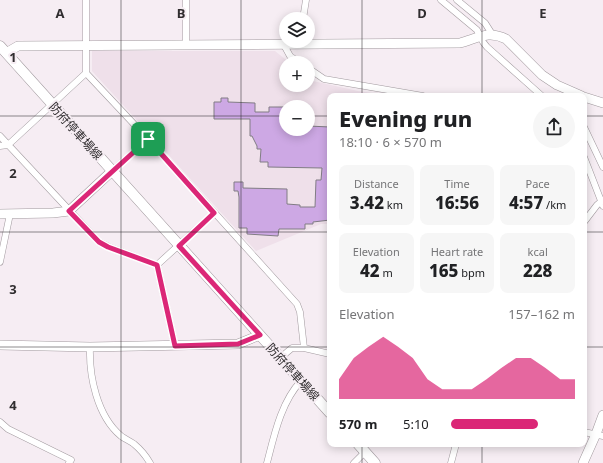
<!DOCTYPE html>
<html lang="en">
<head>
<meta charset="utf-8">
<style>
  :root { --surface:#fff; --page:#f6f6f6; --text:#202124; --muted:#757577; --accent:#db2777 }
  body { margin:0; font-family:"Noto Sans","Noto Sans JP",sans-serif; background:var(--page); color:var(--text); height:100vh; display:flex; flex-direction:column; font-size:15px; white-space:nowrap }
  * { box-sizing:border-box; margin:0 }
  p { font-size:13px; color:var(--muted) }
  .icon { flex:none; width:22px; height:22px; fill:none; stroke:currentColor; stroke-width:2; stroke-linecap:round; stroke-linejoin:round }
  .map { position:relative; flex:1; overflow:hidden }
  .side { position:absolute; left:327px; top:93px; width:260px; height:354px; display:flex; flex-direction:column; background:var(--surface); border-radius:8px; box-shadow:0 2px 10px #0003 }
  .side>* { flex:none }
  .tools { position:absolute; left:279px; top:12px; display:grid; gap:8px }
  .tools a { display:grid; place-items:center; width:36px; height:36px; border-radius:50%; background:var(--surface); box-shadow:0 2px 10px #0003; font-size:20px }
  .pin { position:absolute; display:grid; place-items:center; width:34px; height:34px; color:#fff; margin:-17px; border-radius:8px; box-shadow:0 2px 6px #0006 }
  .round { display:grid; place-items:center; flex:none; width:42px; height:42px; border-radius:21px; background:var(--page) }
  .head { display:flex; align-items:center; justify-content:space-between; height:68px; padding:0 12px }
  h1 { font-size:22px; font-weight:800; line-height:30px }
  .metrics { display:grid; grid-template-columns:repeat(3,1fr); gap:6px; height:68px; padding:4px 12px }
  .metrics div { display:grid; align-content:center; border-radius:8px; background:var(--page); text-align:center }
  .metrics b { font-size:17px; font-weight:800 }
  .metrics small { font-size:11px; font-weight:400 }
  .metrics p { font-size:11px }
  .chart { height:112px; padding:8px 12px }
  .chart p { display:flex; justify-content:space-between }
  .chart svg { width:100%; height:72px; margin-top:4px; fill:var(--accent); opacity:.7 }
  ul { padding:0 12px; list-style:none; font-size:13px }
  li { display:grid; grid-template-columns:64px 48px 1fr; align-items:center; height:30px }
  li i { height:10px; border-radius:5px; background:var(--accent) }
  .map>svg:first-child { display:block }
  .built { fill:#efe0ea; fill-rule:evenodd }
  .building { fill:#cda8e4; stroke:#817c84 }
  .lines { fill:none; stroke-linecap:round; stroke-linejoin:round }
  .street-casing { stroke:#a29a9f; stroke-width:7 }
  .secondary-casing { stroke:#a29a9f; stroke-width:10 }
  .primary-casing { stroke:#a29a9f; stroke-width:11 }
  .street { stroke:#fff; stroke-width:6 }
  .secondary { stroke:#fff; stroke-width:9 }
  .primary { stroke:#fff; stroke-width:10 }
  .route-casing { stroke:#fff; stroke-width:8 }
  .route { stroke:#db2777; stroke-width:5 }
  .grid { fill:none; stroke:#302d2f; stroke-width:1; stroke-opacity:0.55 }
  .labels { text-anchor:middle; dominant-baseline:central; stroke-width:4; stroke-linejoin:round; paint-order:stroke }
  .street-label { font-size:12px; fill:#302d2f; stroke:#f6edf3 }
  .grid-label { font-size:13px; text-anchor:middle; font-weight:bold; fill:#302d2f; stroke:#f6edf3; stroke-width:4; stroke-linejoin:round; paint-order:stroke }
</style>
</head>
<body>
<div class="map">
<svg width="603" height="463" viewBox="0 0 603 463">
  <rect width="100%" height="100%" fill="#f6edf3"/>
  <path class="built" d="M92,51H275L290,63H286V85H308V78L313,81L358,91L393,96H330V224H321L256,251L92,71ZM286,107H308V129H286Z"/>
  <path class="building" d="M221,98H228V102L255,103V112H269V107H286V129H308V126L330,127V220L313,222V224H305V229H279L278,236L247,234V228H239V197L238,191H234V182H243V188L287,189V204L300,205V207H315L316,180H321L322,168L268,167V162H260L261,149H257V146L252,136H250V119H214V102H221Z"/>
  <g class="lines">
    <defs>
      <path id="street" d="M86,0V73L148,139L297,304L300,312L304,348
        M186,0V45
        M441,0L477,30L483,42L487,47L542,96
        M457,0L485,23L492,34
        M303,19L306,0
        M284,45L290,56L300,63
        M308,68L324,79L423,96
        M584,127L603,167
        M0,136L99,242L109,247L157,265
        M0,146L8,145L86,73
        M584,157L603,206
        M112,171L148,139
        M584,222L597,205L603,200
        M0,262L10,214
        M157,265L175,346
        M157,265L214,213
        M90,347C89,376 97,416 121,436C125,439 130,441 134,444C140,449 146,456 150,463
        M280,358L292,348H304L330,354
        M0,422L8,429L71,460L69,463
        M584,432L603,436
        M267,463C274,436 281,402 301,381
        M354,463L365,452
        M451,463L456,444"/>
      <path id="secondary" d="M6,53L18,46L460,43C478,38 489,30 506,39L542,75L557,85L582,96
        M584,97L603,103
        M0,214L53,213L69,211L112,171
        M0,345L90,347L238,344L260,335
        M583,463L596,434L603,415"/>
      <path id="primary" d="M0,46L330,413
        M358,444L375,463"/>
    </defs>
    <use href="#street" class="street-casing"/>
    <use href="#secondary" class="secondary-casing"/>
    <use href="#primary" class="primary-casing"/>
    <use href="#street" class="street"/>
    <use href="#secondary" class="secondary"/>
    <use href="#primary" class="primary"/>
  </g>
  <g class="lines">
    <defs>
      <path id="route" d="M148,139L214,213L179,246L260,335L238,344L175,346L157,265L108,247L99,242L69,211Z"/>
    </defs>
    <use href="#route" class="route-casing"/>
    <use href="#route" class="route"/>
  </g>
  <path class="grid" d="M121,0V463M241,0V463M362,0V96M482,0V96M0,116H286M308,116H330M584,116H603M0,232H330M584,232H603M0,347H330M584,347H603M362,444V463M482,444V463"/>
  <g class="labels">
    <g class="street-label">
      <text transform="translate(76 131) rotate(48)">防府停車場線</text>
      <text transform="translate(293 372) rotate(48)">防府停車場線</text>
    </g>
  </g>
  <g class="grid-label">
    <text x="60" y="18">A</text>
    <text x="181" y="18">B</text>
    <text x="422" y="18">D</text>
    <text x="543" y="18">E</text>
    <text x="13" y="62">1</text>
    <text x="13" y="178">2</text>
    <text x="13" y="294">3</text>
    <text x="13" y="410">4</text>
  </g>
</svg>
<div class="tools">
<a><svg class="icon" aria-label="layers" viewBox="0 0 24 24"><path d="M12 4l9 5-9 5-9-5zM3 14l9 5 9-5"/></svg></a>
<a>+</a>
<a>−</a>
</div>
<div class="pin" style="left:148px;top:139px;background:#1e9e55"><svg class="icon" aria-label="arrive" viewBox="0 0 24 24"><path d="M6 21V4h12l-3 4 3 4H6"/></svg></div>
<section class="side">
<div class="head"><div><h1>Evening run</h1><p>18:10 · 6 × 570 m</p></div><a class="round"><svg class="icon" aria-label="share" viewBox="0 0 24 24"><path d="M12 15V3M7 8l5-5 5 5M5 13v7h14v-7"/></svg></a></div>
<div class="metrics">
<div><p>Distance</p><b>3.42<small> km</small></b></div>
<div><p>Time</p><b>16:56</b></div>
<div><p>Pace</p><b>4:57<small> /km</small></b></div>
</div>
<div class="metrics">
<div><p>Elevation</p><b>42<small> m</small></b></div>
<div><p>Heart rate</p><b>165<small> bpm</small></b></div>
<div><p>kcal</p><b>228</b></div>
</div>
<div class="chart"><p><span>Elevation</span>157–162 m</p>
<svg viewBox="0 0 160 44" preserveAspectRatio="none"><path d="M0 44V32L10 19L20 12L30 6L40 12L50 19L60 32L70 38L80 38L90 38L100 32L110 25L120 19L130 19L140 25L150 32L160 32V44z"/></svg>
</div>
<ul>
<li><b>570 m</b>5:10<i style="width:70%"></i></li>
</ul>
</section>
</div>
</body>
</html>
